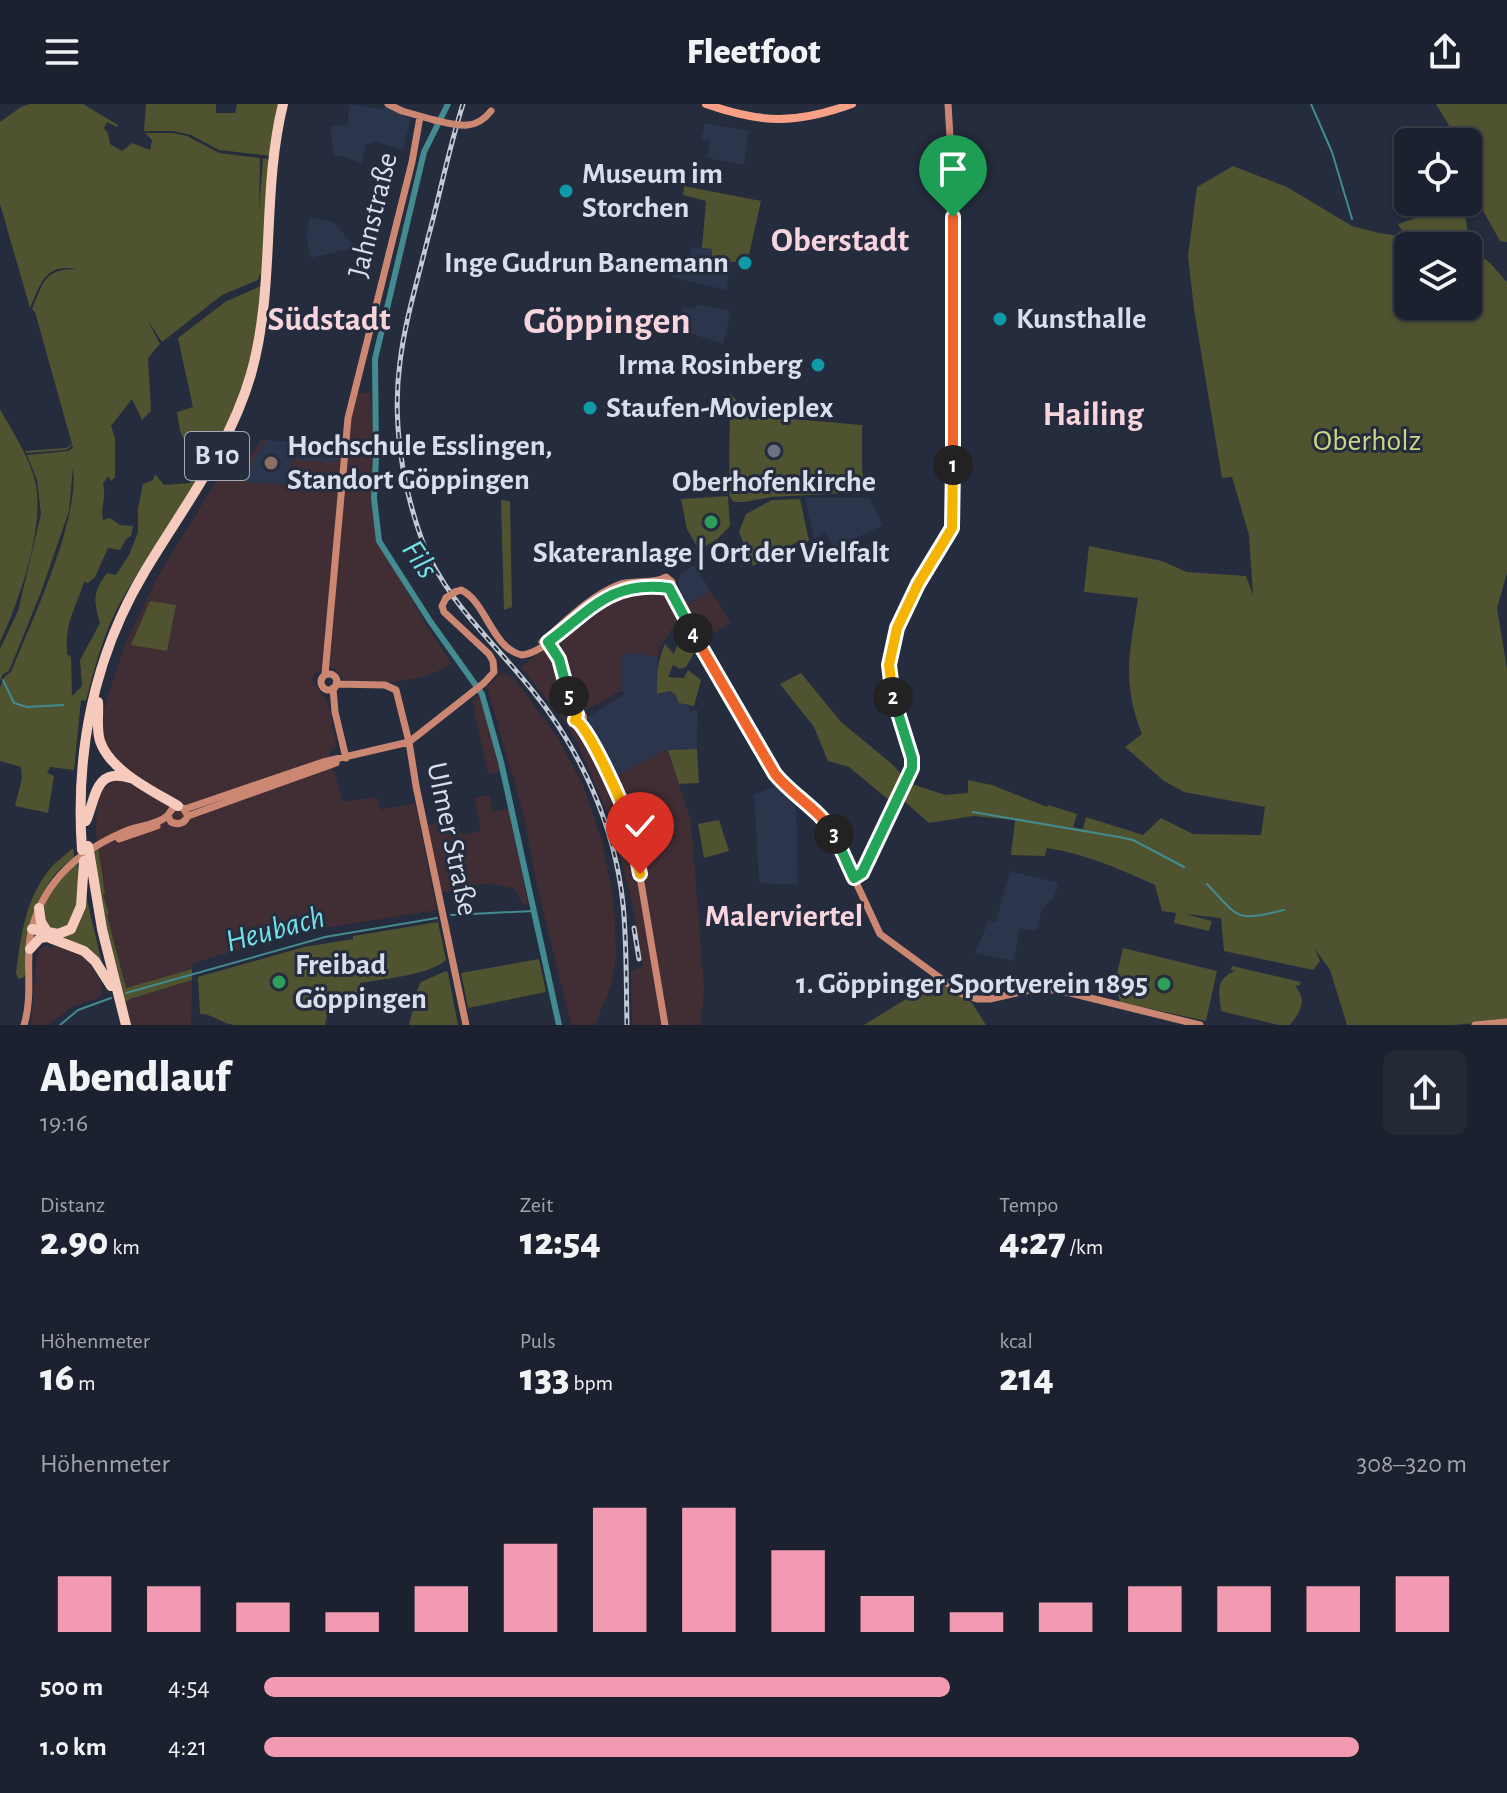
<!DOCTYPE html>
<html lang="de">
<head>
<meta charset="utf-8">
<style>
  :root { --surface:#1b212e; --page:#242936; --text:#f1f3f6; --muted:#a0a3aa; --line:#393e4a; --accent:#f19ab1 }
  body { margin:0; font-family:"Alegreya Sans",sans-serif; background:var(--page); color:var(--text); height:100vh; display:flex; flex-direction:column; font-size:30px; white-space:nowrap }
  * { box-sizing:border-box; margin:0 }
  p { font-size:26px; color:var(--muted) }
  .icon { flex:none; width:44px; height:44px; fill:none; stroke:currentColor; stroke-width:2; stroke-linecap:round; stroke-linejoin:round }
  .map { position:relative; height:921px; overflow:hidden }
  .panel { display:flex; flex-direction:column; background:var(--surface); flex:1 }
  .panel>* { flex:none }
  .fabs { position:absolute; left:1394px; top:24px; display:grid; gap:16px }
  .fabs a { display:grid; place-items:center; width:88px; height:88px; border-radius:12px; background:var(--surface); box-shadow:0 2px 6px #0004,0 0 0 2px var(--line); font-size:40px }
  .pin { position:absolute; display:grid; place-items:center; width:68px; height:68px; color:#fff; margin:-82px -34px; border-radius:50% 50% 50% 0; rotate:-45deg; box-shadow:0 0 8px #0007 }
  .pin .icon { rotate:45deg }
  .km { position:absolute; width:40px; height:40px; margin:-20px; border-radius:50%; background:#222; color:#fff; font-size:22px; line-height:40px; text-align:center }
  .round { display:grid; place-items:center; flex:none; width:84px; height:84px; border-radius:12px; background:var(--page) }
  .summary { display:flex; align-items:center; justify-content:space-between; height:136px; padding:0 40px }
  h1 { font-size:44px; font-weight:800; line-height:60px }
  .stats { display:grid; grid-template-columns:repeat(3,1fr); gap:12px; height:136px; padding:8px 40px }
  .stats div { display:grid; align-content:center }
  .stats b { font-size:40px; font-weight:800 }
  .stats small { font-size:22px; font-weight:400 }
  .stats p { font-size:22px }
  .chart { height:224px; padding:16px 40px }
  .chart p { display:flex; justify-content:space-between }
  .chart svg { width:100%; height:144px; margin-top:8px; stroke:var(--accent); stroke-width:6 }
  ul { padding:0 40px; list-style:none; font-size:26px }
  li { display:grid; grid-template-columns:128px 96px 1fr; align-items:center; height:60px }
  li i { height:20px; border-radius:10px; background:var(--accent) }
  header { display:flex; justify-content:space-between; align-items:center; height:104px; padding:0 40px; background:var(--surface); font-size:36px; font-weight:800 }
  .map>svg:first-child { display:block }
  .commercial { fill:#412e35 }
  .built { fill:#2b354b }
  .green { fill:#4f5330 }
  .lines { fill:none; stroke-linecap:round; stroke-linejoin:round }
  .stream { stroke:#438b90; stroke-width:2 }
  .river { stroke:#438b90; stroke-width:6 }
  .secondary { stroke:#cc8773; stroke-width:7 }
  .primary { stroke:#f8a085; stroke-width:8 }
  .highway { stroke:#f6cbbd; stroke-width:10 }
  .rail-casing { stroke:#c2c8d4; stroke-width:5 }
  .rail { stroke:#242c3d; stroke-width:2; stroke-dasharray:6; stroke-linecap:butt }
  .secondary-bridge { stroke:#cc8773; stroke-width:7 }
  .highway-bridge { stroke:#f6cbbd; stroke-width:10 }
  .split-1-casing { stroke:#fff; stroke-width:16 }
  .split-2-casing { stroke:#fff; stroke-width:16 }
  .split-3-casing { stroke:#fff; stroke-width:16 }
  .split-4-casing { stroke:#fff; stroke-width:16 }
  .split-5-casing { stroke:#fff; stroke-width:16 }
  .split-6-casing { stroke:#fff; stroke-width:16 }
  .split-1 { stroke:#f0652b; stroke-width:10 }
  .split-2 { stroke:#f5b400; stroke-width:10 }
  .split-3 { stroke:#22a559; stroke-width:10 }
  .split-4 { stroke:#f0652b; stroke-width:10 }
  .split-5 { stroke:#22a559; stroke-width:10 }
  .split-6 { stroke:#f5b400; stroke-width:10 }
  .culture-dot { fill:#0f9aa8; stroke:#242c3d; stroke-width:3 }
  .worship-dot { fill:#6b7280; stroke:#242c3d; stroke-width:3 }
  .education-dot { fill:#8d6e63; stroke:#242c3d; stroke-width:3 }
  .leisure-dot { fill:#2e9e5b; stroke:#242c3d; stroke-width:3 }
  .labels { text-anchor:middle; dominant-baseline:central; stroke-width:6; stroke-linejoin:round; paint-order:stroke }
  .shield { fill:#242c3d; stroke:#a3a9b6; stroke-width:2 }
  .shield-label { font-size:28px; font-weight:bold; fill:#d9dfea }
  .poi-label { font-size:30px; font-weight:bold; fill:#d9dfea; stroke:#242c3d; text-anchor:start }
  .street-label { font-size:30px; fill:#d9dfea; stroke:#242c3d }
  .park-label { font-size:30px; fill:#ccd485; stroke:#242c3d }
  .water-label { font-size:32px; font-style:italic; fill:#72e1e9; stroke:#242c3d }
  .neighbourhood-label { font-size:32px; font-weight:bold; fill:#f8d5dd; stroke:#242c3d }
  .quarter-label { font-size:34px; font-weight:bold; fill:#f8d5dd; stroke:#242c3d }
  .district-label { font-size:38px; font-weight:bold; fill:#f8d5dd; stroke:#242c3d }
</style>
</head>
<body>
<header><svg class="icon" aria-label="menu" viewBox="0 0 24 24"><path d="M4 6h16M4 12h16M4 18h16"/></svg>Fleetfoot<svg class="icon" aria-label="share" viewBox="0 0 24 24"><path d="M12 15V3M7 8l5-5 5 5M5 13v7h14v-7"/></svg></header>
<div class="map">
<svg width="1507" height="921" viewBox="0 0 1507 921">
  <rect width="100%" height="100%" fill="#242c3d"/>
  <path class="commercial" d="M355,289H371L379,438L425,519L452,560L428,572L394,578L343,576L335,564L321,563L320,567L315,569L312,576L328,599L336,638V642L329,650L343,698L377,693L380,706L415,699L437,806L301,828L193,859L192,865L126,884L107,812L96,728L97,700L103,686L112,678L124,676L168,691L116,658L104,641L100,618L124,542L158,472L228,358L243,365L261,336L345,341Z
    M661,485L680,512L660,543L658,552L621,550V587L586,606L579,602L560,537L630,487Z
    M710,486L731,519L699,537L678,498L685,495L689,501Z
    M546,544L552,549L564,589L605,676L659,648L668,646L691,717L704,884L701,921H632L631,867L643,863L632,798L615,732L604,700L577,639L565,618L521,563Z
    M501,569L513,573L557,633L583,681L602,737L614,797L616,852L612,879L595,921H571L537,782L524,713L487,583Z
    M479,590L502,667L488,670L472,597Z
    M489,691L493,708L510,704L528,800L524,802L515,785L490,779L441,789L428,721L446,717L447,723L458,721L461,731L481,727L475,694Z
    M46,842L63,843L87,853L103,882L100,893L72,903L47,921H31L37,853L39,845Z
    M192,876L191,921H131L125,898L130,895Z"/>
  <path class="built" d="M350,0L380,5L387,3L411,15L403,46L372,37L371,40H366L362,60L348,54L334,51L330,22L347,21Z
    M705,19L749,27L744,61L707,54L710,37L701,35Z
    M310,113L333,118L354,141L352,144L311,154L306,131Z
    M690,143L712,145V156L732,158L726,186L672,173L676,156L689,158Z
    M696,200L731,207L723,240L689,229L678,230L683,203L695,205Z
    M266,336L340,341L338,359L291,355L288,381L245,378L252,359Z
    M805,394H870L883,421L834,445L825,429L814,435Z
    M694,460L710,486L688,501L685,495L681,497L678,492L679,475L680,470Z
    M643,549L644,552H658L659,590L670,587L676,591L678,599L689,602L690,607L698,606L697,645L664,646L618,671L611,667L586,614L626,589L621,587V550Z
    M781,680L796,694L798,781L759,779L754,690Z
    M1010,767L1059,779L1054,793L1042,806L1036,827L1020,825L1013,857L975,849L989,816L996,818Z"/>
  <path class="green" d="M30,0H83L118,21L117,23L107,18L104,24L108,29L110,40L122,47L132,39L150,46L152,36L145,29H173L187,32L219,49L260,54L259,108L263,54L270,56L262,174L260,170L258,176L222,191L162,238L147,215L160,240L148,254L151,307L142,316L132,295L111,322L115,334V373L111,377L108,372L103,380C107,393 100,402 103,416L110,414L120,421L133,422L131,432L126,435L120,446L108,444L95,473L88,479L84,478C75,506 65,518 67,550L71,553L72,592L82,582L80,556L100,519C93,496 93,488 107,469L116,471L129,451L138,428V404L143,380L153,376L155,370L164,381L190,379L198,344C179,339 180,325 177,308L193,303L178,234L225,198L263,181C258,234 245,290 220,339C192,395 151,444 120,499C103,530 95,563 86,597L81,596L74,666L50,663L47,669L54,672L48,709L15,702L22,674L21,663L0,657V583L5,572L11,568C32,516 80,416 73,363L69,407L41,488L9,567L3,570L0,578V545L18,507L41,410L37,376L27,351L68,347L73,344L72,341L66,346L26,349L25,347L66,344L72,340L35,208L32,205C44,177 44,165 77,165C45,159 41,179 30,204L0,100V18L21,3Z
    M146,0H216V9H235L237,0H279L271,52L219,46L191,31L173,27H144Z
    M1436,0H1507V138L1500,137L1481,103L1465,109L1469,138L1404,130L1398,120L1476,94L1473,88L1468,90V38H1459Z
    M1233,62L1287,83L1352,122L1379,129L1466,142H1408V202H1468V143L1489,158L1507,178V469L1497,504L1507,565V916L1454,921H1347L1330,866L1315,845L1320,857L1313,866L1224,847L1221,814L1185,810L1212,817L1209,827L1174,819L1176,809L1162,807L1155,781C1119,765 1086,750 1047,744L1045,752L1011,751L1015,716L973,712L929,719L895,689L890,697L849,663L828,657L814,623L780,580L801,569L841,618L892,660L909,679L945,691L968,689V676L992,681L1047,703L1048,701L1077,710L1073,723L1083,725L1086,713L1143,731L1161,714L1193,730L1261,731L1265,703L1184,688L1164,677L1125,643L1142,630C1121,577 1130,548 1138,494L1084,488L1089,442L1162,457L1187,468L1246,472L1253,491L1249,431L1232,373L1222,374L1194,205L1188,152L1197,83Z
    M684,82L761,97L747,159L712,156V145L702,144L706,97L683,91Z
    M730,289L752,314L769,313L862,321V365L866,388L771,393L745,398H734L730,393L729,387Z
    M0,305C12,327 29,352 35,377C46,421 19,498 0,538Z
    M728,392L730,422L716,436L699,446L687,425L681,395Z
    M800,395L809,437L804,439L799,437L753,462L739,428L746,410L772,396Z
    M501,396L510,397L512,503L504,506Z
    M150,497L176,501L167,547L131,541Z
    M678,539L696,540L697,544L686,563L680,565L673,561L668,573L684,574L688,566L701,576L694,602L678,599L676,591L670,587L657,590C657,572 657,557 665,540L674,550Z
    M697,645L699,679L679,680L668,646Z
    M719,716L729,747L704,754L698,720Z
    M73,744L74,754C34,778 33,827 26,869L23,874L18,875L16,869C21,832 25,795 50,765C56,757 66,751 73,744Z
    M98,744L105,789L103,791L109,810L107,811L126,884L192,865V876L130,895L125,898L99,792L94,746Z
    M77,758C81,779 82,812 63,827L47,824L44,802L52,786Z
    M85,787L103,864L56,831L69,828Z
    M438,818L446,856C430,871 383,875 360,879L361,884L351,895L329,903L325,921C295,921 264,921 235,921C221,920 212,909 200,910L198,873L304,843L353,835V832Z
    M1123,844L1217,867L1206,917L1120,898L1118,891L1112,890Z
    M539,855L546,888L468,904L461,869Z
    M1232,862L1301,878L1300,881L1295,882C1308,897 1300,908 1290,921H1278L1221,907C1220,890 1213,876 1235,867L1231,866Z
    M446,867L448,869L458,921H409L414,901L411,899L421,878Z
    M937,876L972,899L986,921H864L906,895L905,892Z"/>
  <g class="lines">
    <path class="stream" d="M1311,0L1332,48L1352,115
      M3,576L14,599L27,603L63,601
      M973,708L1119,733L1133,736L1184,763
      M1207,780C1240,815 1235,818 1284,806
      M451,811L533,807
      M126,889L325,833L437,814
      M60,921L78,906L111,894"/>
    <path class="river" d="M448,0L424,48L375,255L376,353L374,394L379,437L430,517L482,590L501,658L559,921"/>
    <path class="secondary" d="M388,0L402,7L434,16
      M669,484L770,662L787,685L829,720L880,830L962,890L977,895H990L1030,886H1058L1200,921
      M455,488L461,486C486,497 492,545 522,551C537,549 548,539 559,530C601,497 614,478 669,484
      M547,536L559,555L577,610
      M542,538C565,518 590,492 618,481C633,475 654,481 666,473L672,478L669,484
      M325,570L348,314L412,58L420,13
      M321 578a8 8 0 1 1 16 0a8 8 0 1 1-16 0Z
      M336,580L385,581L396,586L409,638L416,682L466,921
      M333,584L335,608L346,654
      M574.5 614a4.5 4.5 0 1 1 9 0a4.5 4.5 0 1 1-9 0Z
      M581,618L623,703L633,731L665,921
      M409,638L484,579L494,568L493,557L489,550L444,508L442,502L446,494
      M185,705L323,658L409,638
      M188,712L336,659
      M119,735L157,722
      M854,774L862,769L912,664V654C886,586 879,541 920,477C931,458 949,440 953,418V82L948,0
      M24,921C34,889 24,855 32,824C46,774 81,746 126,727C137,722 158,721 167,712C169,710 171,706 174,703L183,704L188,712C184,720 178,721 171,718L168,712
      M1475,921L1507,918"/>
    <path class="primary" d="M706,0C763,20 796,20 852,0"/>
    <path class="highway" d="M98,598C99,611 96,624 100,637C110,667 153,687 178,702
      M86,717C96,695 94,663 130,674
      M82,746C75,648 94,552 145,467C184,402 230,343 251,270C276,182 261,89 283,0
      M90,753L102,825L126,921
      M39,804L41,818L48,829
      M32,825L58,830L71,825L81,802L84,757
      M50,834L84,847L95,857L111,882
      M30,845L40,834L47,833"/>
    <defs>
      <path id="rail" d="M463,0C449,44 440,90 428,134C418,175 405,216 400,258C392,316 402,381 422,436C445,497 493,537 532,586C581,646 615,723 623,800C627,840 626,881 627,921
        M634,824L639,855"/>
    </defs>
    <use href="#rail" class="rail-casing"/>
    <use href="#rail" class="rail"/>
    <path class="secondary-bridge" d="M434,16C456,21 475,28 491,7
      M446,494L455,488"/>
    <path class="highway-bridge" d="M88,742L90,753"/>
  </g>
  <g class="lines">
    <defs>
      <path id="split-1" d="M953,361V113"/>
      <path id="split-2" d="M893,593L889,561L897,524L918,480L952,424L953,361"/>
      <path id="split-3" d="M834,730L854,774L862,769L912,664V654L893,593"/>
      <path id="split-4" d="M693,529L775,670C793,692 820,706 834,730"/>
      <path id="split-5" d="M569,592L559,555L548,538C591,506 611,476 669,484L693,529"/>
      <path id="split-6" d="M569,592L577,610L575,616C589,622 626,707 632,727C636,741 637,756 640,770"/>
    </defs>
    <use href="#split-1" class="split-1-casing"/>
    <use href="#split-2" class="split-2-casing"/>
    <use href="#split-3" class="split-3-casing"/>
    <use href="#split-4" class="split-4-casing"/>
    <use href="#split-5" class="split-5-casing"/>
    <use href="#split-6" class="split-6-casing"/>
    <use href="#split-1" class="split-1"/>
    <use href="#split-2" class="split-2"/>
    <use href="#split-3" class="split-3"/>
    <use href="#split-4" class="split-4"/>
    <use href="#split-5" class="split-5"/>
    <use href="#split-6" class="split-6"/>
  </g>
  <g class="culture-dot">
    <circle cx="566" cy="87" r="8"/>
    <circle cx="745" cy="159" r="8"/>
    <circle cx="1000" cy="215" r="8"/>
    <circle cx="818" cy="261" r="8"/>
    <circle cx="590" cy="304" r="8"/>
  </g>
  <circle class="worship-dot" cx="774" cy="347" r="8"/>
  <circle class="education-dot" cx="271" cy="359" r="8"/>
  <g class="leisure-dot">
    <circle cx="711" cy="418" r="8"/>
    <circle cx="279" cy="878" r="8"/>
    <circle cx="1164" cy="880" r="8"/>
  </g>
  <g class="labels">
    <rect class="shield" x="185" y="328" width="64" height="48" rx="6"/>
    <g class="shield-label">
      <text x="217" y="352">B 10</text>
    </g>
    <g class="poi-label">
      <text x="582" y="70">Museum im<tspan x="582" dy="34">Storchen</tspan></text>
      <text x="729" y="159" text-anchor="end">Inge Gudrun Banemann</text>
      <text x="1016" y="215">Kunsthalle</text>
      <text x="802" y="261" text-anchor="end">Irma Rosinberg</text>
      <text x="606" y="304">Staufen-Movieplex</text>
      <text x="287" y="342">Hochschule Esslingen,<tspan x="287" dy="34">Standort Göppingen</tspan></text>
      <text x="774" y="378" text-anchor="middle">Oberhofenkirche</text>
      <text x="711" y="449" text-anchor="middle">Skateranlage | Ort der Vielfalt</text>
      <text x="295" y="861">Freibad<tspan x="295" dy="34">Göppingen</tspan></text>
      <text x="1148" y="880" text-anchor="end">1. Göppinger Sportverein 1895</text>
    </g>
    <g class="street-label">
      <text transform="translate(373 111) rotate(-76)">Jahnstraße</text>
      <text transform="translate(452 735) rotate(78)">Ulmer Straße</text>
    </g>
    <g class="park-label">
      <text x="1367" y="337">Oberholz</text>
    </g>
    <g class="water-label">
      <text transform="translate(420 455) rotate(56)">Fils</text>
      <text transform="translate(275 825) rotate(-15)">Heubach</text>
    </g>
    <g class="neighbourhood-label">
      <text x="784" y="812">Malerviertel</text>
    </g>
    <g class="quarter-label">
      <text x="840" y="137">Oberstadt</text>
      <text x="329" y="216">Südstadt</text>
      <text x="1093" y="311">Hailing</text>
    </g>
    <g class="district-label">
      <text x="607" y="218">Göppingen</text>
    </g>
  </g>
</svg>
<div class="fabs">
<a><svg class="icon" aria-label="locate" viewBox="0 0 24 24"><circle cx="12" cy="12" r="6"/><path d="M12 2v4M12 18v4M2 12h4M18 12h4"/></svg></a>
<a><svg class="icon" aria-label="layers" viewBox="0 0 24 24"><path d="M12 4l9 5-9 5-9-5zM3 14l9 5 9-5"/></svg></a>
</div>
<div class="pin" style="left:953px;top:113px;background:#1e9e55"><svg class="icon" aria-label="arrive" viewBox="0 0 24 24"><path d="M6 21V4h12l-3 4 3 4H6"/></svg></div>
<div class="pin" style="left:640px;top:770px;background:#d93025"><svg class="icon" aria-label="check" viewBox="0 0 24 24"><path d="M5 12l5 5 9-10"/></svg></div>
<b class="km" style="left:953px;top:361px">1</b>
<b class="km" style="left:893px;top:593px">2</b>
<b class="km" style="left:834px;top:730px">3</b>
<b class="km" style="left:693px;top:529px">4</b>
<b class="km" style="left:569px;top:592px">5</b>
</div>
<section class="panel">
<div class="summary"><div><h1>Abendlauf</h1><p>19:16</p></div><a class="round"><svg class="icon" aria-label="share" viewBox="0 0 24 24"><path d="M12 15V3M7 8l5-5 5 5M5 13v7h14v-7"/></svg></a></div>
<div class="stats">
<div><p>Distanz</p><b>2.90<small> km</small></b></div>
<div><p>Zeit</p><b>12:54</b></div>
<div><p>Tempo</p><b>4:27<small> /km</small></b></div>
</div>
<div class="stats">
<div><p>Höhenmeter</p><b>16<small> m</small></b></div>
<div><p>Puls</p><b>133<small> bpm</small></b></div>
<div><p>kcal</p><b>214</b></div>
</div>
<div class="chart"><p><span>Höhenmeter</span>308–320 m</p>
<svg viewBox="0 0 160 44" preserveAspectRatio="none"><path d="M5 44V27M15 44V30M25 44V35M35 44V38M45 44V30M55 44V17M65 44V6M75 44V6M85 44V19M95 44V33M105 44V38M115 44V35M125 44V30M135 44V30M145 44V30M155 44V27"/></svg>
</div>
<ul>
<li><b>500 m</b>4:54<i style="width:57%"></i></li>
<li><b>1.0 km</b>4:21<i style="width:91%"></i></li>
</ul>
</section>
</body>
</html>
